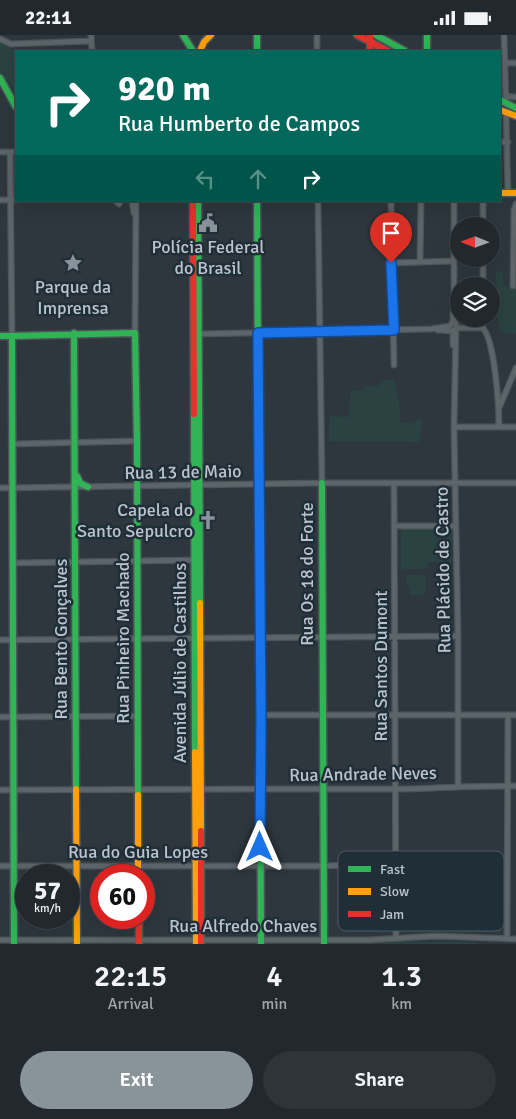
<!DOCTYPE html>
<meta charset="utf-8">
<style>
:root{--surface:#22292e;--page:#2e353a;--text:#f1f3f6;--muted:#a2a6aa;--line:#3f454a;--accent:#88939a}
body{margin:0;font-family:Signika,sans-serif;background:var(--page);color:var(--text);height:100vh;display:flex;flex-direction:column;font-size:19px;white-space:nowrap}
*{box-sizing:border-box;margin:0}
p{font-size:16px;color:var(--muted)}
.icon{flex:none;width:28px;height:28px;fill:none;stroke:currentColor;stroke-width:2;stroke-linecap:round;stroke-linejoin:round}
.map{position:relative;height:909px;overflow:hidden}
.panel{display:flex;flex-direction:column;background:var(--surface);flex:1}
.panel>*{flex:none}
.hud{position:absolute;left:15px;top:15px;width:486px;height:152px;border-radius:0px;box-shadow:0 5px 20px #0002,0 0 0 1px var(--line);background:#00695c;color:#fff;overflow:hidden}
.needle{width:32px;rotate:271deg}
.fabs{position:absolute;left:450px;top:182px;display:grid;gap:10px}
.fabs a{display:grid;place-items:center;width:50px;height:50px;border-radius:50%;background:var(--surface);box-shadow:0 5px 20px #0002,0 0 0 1px var(--line);font-size:25px}
.speed{position:absolute;left:15px;top:829px;display:flex;gap:10px;font-size:25px;font-weight:700;text-align:center}
.speed>*{display:grid;place-content:center;width:65px;height:65px;border-radius:50%;background:var(--surface);box-shadow:0 5px 20px #0002,0 0 0 1px var(--line);line-height:1}
.speed small{font-size:12px;font-weight:400}
.speed .limit{border:8px solid #d22;background:#fff;color:#111}
.pin{position:absolute;display:grid;place-items:center;width:42px;height:42px;color:#fff;margin:-51px -21px;border-radius:50% 50% 50% 0;rotate:-45deg;box-shadow:0 0 5px #0007}
.pin .icon{rotate:45deg}
.me{position:absolute;width:55px;margin:-28px;rotate:0deg;stroke-linejoin:round;filter:drop-shadow(0 0 4px #0008)}
.turn{display:flex;align-items:center;gap:18px;height:105px;padding:0 20px;font-size:22px}
.turn .icon{width:65px;height:65px;stroke-width:2.5}
.turn b{display:block;font-size:35px;line-height:42px}
.lanes{display:flex;align-items:center;height:48px;padding:0 20px;background:#0003;justify-content:center;gap:25px;direction:ltr}
.lanes .off{opacity:.35}
.eta{display:flex;justify-content:space-evenly;align-items:center;height:85px;text-align:center}
.eta b{font-size:30px;font-weight:600;line-height:35px}
.primary-button{display:flex;gap:10px;margin-top:auto;padding:10px 20px}
.primary-button a{flex:1;height:58px;border-radius:30px;background:var(--accent);color:#fff;font-size:20px;font-weight:600;line-height:58px;text-align:center}
.primary-button a+a{background:var(--page);color:var(--text)}
.status{display:flex;justify-content:space-between;align-items:center;height:35px;padding:0 25px;background:var(--surface);direction:ltr}
.status svg{height:14px;fill:currentColor}
.map>svg:first-child{display:block}
.green{fill:#2a4241}
.lines{fill:none;stroke-linecap:round;stroke-linejoin:round}
.street-casing{stroke:#4b5459;stroke-width:7}
.fast-casing{stroke:#4b5459;stroke-width:9}
.slow-casing{stroke:#4b5459;stroke-width:9}
.jam-casing{stroke:#4b5459;stroke-width:9}
.street{stroke:#5e656a;stroke-width:4.5}
.fast{stroke:#30b455;stroke-width:6}
.slow{stroke:#ff9f0a;stroke-width:6}
.jam{stroke:#e5322d;stroke-width:6}
.route-casing{stroke:#114b97;stroke-width:12}
.route{stroke:#1a73e8;stroke-width:9}
.labels{text-anchor:middle;dominant-baseline:central;stroke-width:5;stroke-linejoin:round;paint-order:stroke}
.poi-label{font-size:18px;fill:#b9c4cc;stroke:#202e38}
.street-label{font-size:18px;fill:#b9c4cc;stroke:#202e38}
.key{fill:#202e38;stroke:#4e5b64;stroke-width:1}
.key-label{font-size:14px;fill:#b9c4cc}
</style>
<div class="status"><b>22:11</b><svg viewBox="0 0 49 12"><path d="M0 12V9h3v3zM5 12V6h3v6zM10 12V3h3v9zM15 12V0h3v12zM26 1h20v11H26zM47 4h2v5h-2z"/></svg></div>
<div class="map">
<svg width="516" height="909" viewBox="0 0 516 909">
<rect width="100%" height="100%" fill="#2d373d"/>
<path class="green" d="M 0,5 L 16,18 L 16,59 L 10,49 L 0,39 Z
M 496,237 L 503,237 L 503,251 L 516,252 L 516,298 L 506,298 L 500,295 L 496,275 Z
M 384,345 L 394,345 L 399,366 L 401,388 L 413,388 L 417,384 L 422,384 L 420,407 L 329,406 L 329,381 L 349,382 L 351,356 L 364,356 L 365,351 L 378,351 Z
M 452,493 L 452,527 L 428,527 L 427,534 L 401,535 L 401,494 Z
M 407,540 L 425,540 L 426,550 L 417,551 L 425,551 L 425,560 L 410,560 L 410,551 L 407,551 Z
M 366,907 L 476,907 L 476,909 L 366,909 Z"/>
<g class="lines">
<g class="street-casing">
<path id="street" d="M 91,0 L 92,16
M 504,0 L 506,67
M 0,4 L 11,9 L 91,6
M 317,16 L 317,0
M 505,28 L 516,28
M 506,61 L 516,62
M 506,78 L 508,158
M 500,107 L 508,107
M 0,117 L 16,117
M 10,117 L 12,301
M 0,165 L 16,165
M 116,166 L 119,169
M 132,166 L 134,178
M 318,166 L 322,448
M 391,166 L 394,330
M 454,166 L 454,276 L 456,293 L 454,392 L 458,601 L 458,751
M 483,166 L 483,191
M 483,224 L 483,251
M 420,227 L 421,166
M 391,228 L 453,226
M 513,251 L 514,175 L 516,169
M 483,284 L 483,293
M 483,293 C 495,307 499,372 499,392
M 438,295 L 453,296 L 456,293 L 483,293
M 135,298 L 136,166
M 197,299 L 431,294 L 450,291 L 453,286 L 453,278
M 453,310 L 453,296
M 499,373 L 516,333
M 454,392 L 516,392
M 12,409 L 137,406
M 394,448 L 396,903
M 0,453 L 322,448 L 516,448
M 394,491 L 456,491
M 13,528 L 196,525
M 0,605 L 458,601
M 261,680 L 516,680
M 0,682 L 138,681
M 0,755 C 130,754 261,754 391,754 C 433,754 474,750 516,751
M 0,831 L 324,831 L 396,828
M 507,904 L 508,680
M 0,905 L 369,905 L 436,901 L 516,904"/>
</g>
<g class="fast-casing">
<path id="fast" d="M 183,0 L 193,16
M 257,0 L 257,16
M 376,0 L 405,16
M 427,0 L 427,16
M 0,43 L 16,72
M 500,65 L 516,73
M 198,166 L 200,568
M 257,166 L 259,508
M 74,298 L 76,754
M 0,301 L 12,301 L 14,909
M 12,301 L 135,298 L 137,406 L 138,760
M 194,379 L 195,717
M 77,441 L 80,448 L 88,452
M 322,448 L 324,909
M 260,643 L 261,909"/>
</g>
<g class="slow-casing">
<path id="slow" d="M 200,16 L 204,7 L 211,0
M 500,75 L 516,81
M 500,158 L 516,158
M 200,568 L 201,796
M 195,717 L 196,909
M 76,754 L 77,909
M 138,760 L 138,840"/>
</g>
<g class="jam-casing">
<path id="jam" d="M 357,0 L 388,16
M 370,0 L 370,16
M 193,166 L 194,379
M 259,508 L 260,643
M 201,796 L 201,909
M 139,882 L 139,909"/>
</g>
<use href="#street" class="street"/>
<use href="#fast" class="fast"/>
<use href="#slow" class="slow"/>
<use href="#jam" class="jam"/>
</g>
<g class="lines">
<g class="route-casing">
<path id="route" d="M 260,812 L 261,684 L 258,298 L 394,295 L 391,228"/>
</g>
<use href="#route" class="route"/>
</g>
<defs>
<g id="civic-bare" transform="scale(1.5)"><path d="M-.6-6.5H3V-4.5H.6V-3L4-1V1h2V6H-6V1h2V-1L-.6-3ZM-1.2 2.5V6h2.4V2.5Z" fill="#88939a" stroke="#202e38" stroke-width="2.5" paint-order="stroke"/></g>
<g id="sight-bare" transform="scale(1.5)"><path d="M0-6L1.8-2.2L6-1.7L2.9 1.2L3.7 5.4L0 3.3L-3.7 5.4L-2.9 1.2L-6-1.7L-1.8-2.2Z" fill="#88939a" stroke="#202e38" stroke-width="2.5" paint-order="stroke"/></g>
<g id="church-bare" transform="scale(1.5)"><path d="M-1.2-6h2.4v3.5h3.3v2.4h-3.3V6h-2.4V-.1h-3.3v-2.4h3.3Z" fill="#88939a" stroke="#202e38" stroke-width="2.5" paint-order="stroke"/></g>
</defs>
<g fill-rule="evenodd">
<use href="#civic-bare" x="208" y="188"/>
<use href="#sight-bare" x="73" y="228"/>
<use href="#church-bare" x="208" y="485"/>
</g>
<g class="labels">
<g class="poi-label">
<text x="208" y="212">Polícia Federal<tspan x="208" dy="21">do Brasil</tspan></text>
<text x="73" y="252">Parque da<tspan x="73" dy="21">Imprensa</tspan></text>
<text x="193" y="475" text-anchor="end">Capela do<tspan x="193" dy="21">Santo Sepulcro</tspan></text>
</g>
<g class="street-label">
<text transform="translate(183 437) rotate(-1)">Rua 13 de Maio</text>
<text transform="translate(443 535) rotate(-91)">Rua Plácido de Castro</text>
<text transform="translate(307 539) rotate(-90)">Rua Os 18 do Forte</text>
<text transform="translate(123 603) rotate(-90)">Rua Pinheiro Machado</text>
<text transform="translate(61 604) rotate(-90)">Rua Bento Gonçalves</text>
<text transform="translate(180 628) rotate(-90)">Avenida Júlio de Castilhos</text>
<text transform="translate(381 631) rotate(-90)">Rua Santos Dumont</text>
<text transform="translate(363 739) rotate(-1)">Rua Andrade Neves</text>
<text x="138" y="817">Rua do Guia Lopes</text>
<text x="243" y="891">Rua Alfredo Chaves</text>
</g>
</g>
<rect x="338" y="816" width="166" height="80" rx="8" class="key"/>
<rect x="348" y="831" width="23" height="6" fill="#30b455"/>
<rect x="348" y="853" width="23" height="7" fill="#ff9f0a"/>
<rect x="348" y="876" width="23" height="6" fill="#e5322d"/>
<g class="key-label">
<text x="380" y="839">Fast</text>
<text x="380" y="861">Slow</text>
<text x="380" y="884">Jam</text>
</g>
</svg>
<div class="fabs">
<a><svg class="needle" viewBox="-14 -14 28 28"><path d="M0-13l5 13h-10z" fill="#e53935"/><path d="M0 13l5-13h-10z" fill="#a2a6aa"/></svg></a>
<a><svg class="icon" aria-label="layers" viewBox="0 0 24 24"><path d="M12 4l9 5-9 5-9-5zM3 14l9 5 9-5"/></svg></a>
</div>
<div class="speed"><div>57<small>km/h</small></div><div class="limit">60</div></div>
<div class="pin" style="left:391px;top:228px;background:#d93025"><svg class="icon" aria-label="arrive" viewBox="0 0 24 24"><path d="M6 21V4h12l-3 4 3 4H6"/></svg></div>
<svg class="me" style="left:260px;top:812px" viewBox="-20 -20 40 40"><path d="M0-17L14 15 0 8-14 15z" fill="#1a73e8" stroke="#fff" stroke-width="4"/></svg>
<div class="hud">
<div class="turn"><svg class="icon" aria-label="right" viewBox="0 0 24 24"><path d="M7 20v-9h11M14 6l5 5-5 5"/></svg><div><b>920 m</b>Rua Humberto de Campos</div></div>
<div class="lanes"><svg class="icon off" aria-label="left" viewBox="0 0 24 24"><path d="M17 20v-9H6M10 6l-5 5 5 5"/></svg><svg class="icon off" aria-label="ahead" viewBox="0 0 24 24"><path d="M12 20V5M6 11l6-6 6 6"/></svg><svg class="icon" aria-label="right" viewBox="0 0 24 24"><path d="M7 20v-9h11M14 6l5 5-5 5"/></svg></div>
</div>
</div>
<section class="panel">
<div class="eta">
<div><b>22:15</b><p>Arrival</p></div>
<div><b>4</b><p>min</p></div>
<div><b>1.3</b><p>km</p></div>
</div>
<div class="primary-button"><a>Exit</a><a>Share</a></div>
</section>
